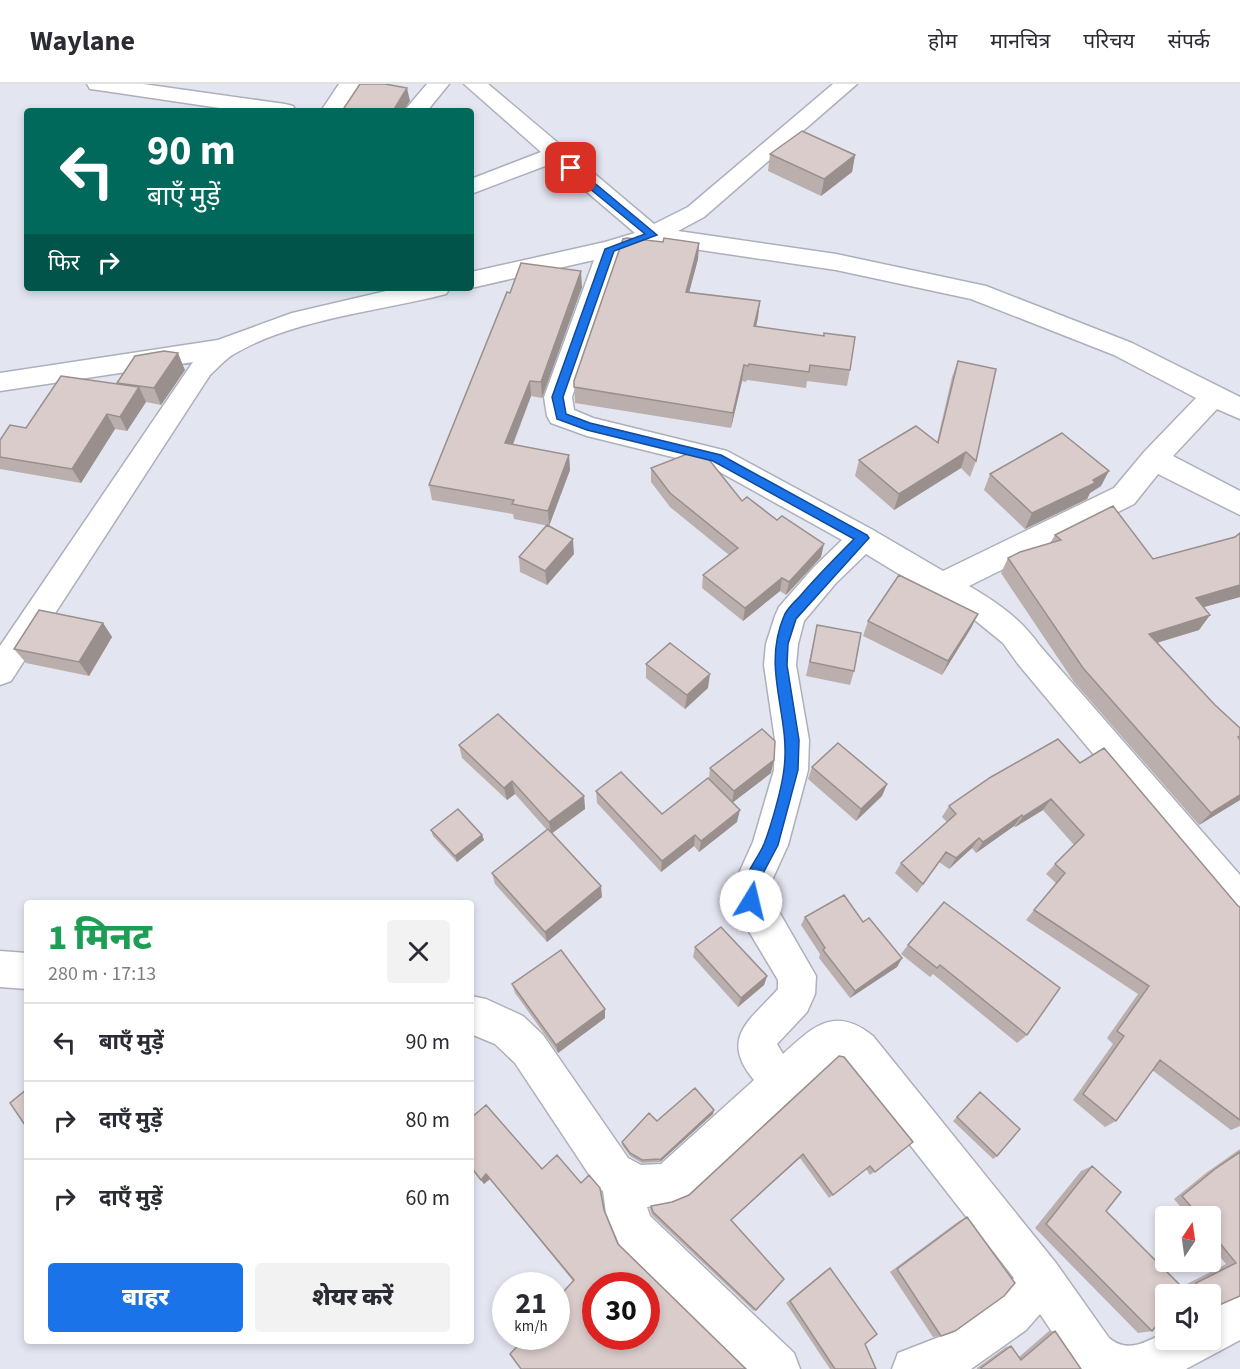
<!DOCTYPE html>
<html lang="hi">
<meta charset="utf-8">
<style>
:root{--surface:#fff;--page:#f2f2f3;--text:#2b2b33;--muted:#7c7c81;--line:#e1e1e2;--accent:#1a73e8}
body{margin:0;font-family:"Source Sans 3","Noto Sans Devanagari",sans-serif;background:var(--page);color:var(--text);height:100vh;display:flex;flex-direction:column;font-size:22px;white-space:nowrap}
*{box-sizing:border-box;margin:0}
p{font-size:20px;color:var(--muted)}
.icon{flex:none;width:33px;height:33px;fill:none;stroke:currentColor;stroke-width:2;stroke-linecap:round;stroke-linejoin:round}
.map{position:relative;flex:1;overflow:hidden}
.drawer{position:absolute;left:24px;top:816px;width:450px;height:444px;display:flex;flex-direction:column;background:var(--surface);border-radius:6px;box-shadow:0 3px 9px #0003}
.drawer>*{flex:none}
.hud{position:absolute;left:24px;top:24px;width:450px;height:183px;border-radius:6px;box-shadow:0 3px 9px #0003;background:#00695c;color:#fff;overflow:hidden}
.needle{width:39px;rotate:13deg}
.controls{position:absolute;left:1155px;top:1122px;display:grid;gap:12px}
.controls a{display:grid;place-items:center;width:66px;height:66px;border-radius:6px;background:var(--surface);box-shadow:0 3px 9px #0003;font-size:30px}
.speed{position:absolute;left:492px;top:1188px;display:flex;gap:12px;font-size:30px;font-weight:700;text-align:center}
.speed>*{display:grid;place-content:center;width:78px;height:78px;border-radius:50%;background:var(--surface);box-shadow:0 3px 9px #0003;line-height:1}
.speed small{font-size:15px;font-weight:400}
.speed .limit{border:9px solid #d22;background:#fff;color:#111}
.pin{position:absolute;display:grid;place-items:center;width:51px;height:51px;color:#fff;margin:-26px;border-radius:12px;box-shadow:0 3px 9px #0006}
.me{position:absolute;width:66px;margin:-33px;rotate:9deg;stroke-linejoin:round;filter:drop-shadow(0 0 4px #0008)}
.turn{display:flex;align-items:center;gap:21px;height:126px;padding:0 24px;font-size:27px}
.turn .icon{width:78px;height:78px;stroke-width:2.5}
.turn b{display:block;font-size:42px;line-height:51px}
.then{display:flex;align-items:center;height:57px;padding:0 24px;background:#0003;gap:12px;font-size:22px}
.round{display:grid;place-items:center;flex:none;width:63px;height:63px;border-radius:6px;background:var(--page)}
.overview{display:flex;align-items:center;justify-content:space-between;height:102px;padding:0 24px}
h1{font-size:36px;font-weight:800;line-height:45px;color:#1e9e55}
.primary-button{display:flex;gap:12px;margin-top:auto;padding:12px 24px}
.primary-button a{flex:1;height:69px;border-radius:6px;background:var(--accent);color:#fff;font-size:24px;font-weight:800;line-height:69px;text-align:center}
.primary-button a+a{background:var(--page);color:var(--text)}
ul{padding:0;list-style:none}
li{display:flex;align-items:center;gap:18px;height:78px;padding:0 24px;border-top:2px solid var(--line)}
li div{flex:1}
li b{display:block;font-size:22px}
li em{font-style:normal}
header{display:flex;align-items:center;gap:36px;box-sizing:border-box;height:84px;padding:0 30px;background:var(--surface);border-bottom:2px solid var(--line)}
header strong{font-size:28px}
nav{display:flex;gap:33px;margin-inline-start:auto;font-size:21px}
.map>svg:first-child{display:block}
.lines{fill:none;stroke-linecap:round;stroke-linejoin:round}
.minor-casing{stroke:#adb0bb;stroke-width:3}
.minor{fill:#fff;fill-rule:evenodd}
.wall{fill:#bbafae}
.shaded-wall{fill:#998f8d}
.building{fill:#daccca;stroke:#998f8d;stroke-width:1.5;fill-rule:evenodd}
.route{fill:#1a73e8;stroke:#114b97;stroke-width:1.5}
</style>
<header>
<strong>Waylane</strong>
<nav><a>होम</a><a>मानचित्र</a><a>परिचय</a><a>संपर्क</a></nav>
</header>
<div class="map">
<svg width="1240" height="1285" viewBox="0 0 1240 1285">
<rect width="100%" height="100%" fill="#e3e5f1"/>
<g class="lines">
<g class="minor-casing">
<path id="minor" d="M 87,0 L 143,0 L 285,20 L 293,22 L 296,27 L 240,27 L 98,6 L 90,5 Z
M 339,0 L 361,0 L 343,27 L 321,27 Z
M 427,0 L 449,0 L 427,27 L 404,27 Z
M 464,0 L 488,0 L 654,140 L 688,123 L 833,0 L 857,0 L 704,133 L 678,147 L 836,170 L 986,202 L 1132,259 L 1240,313 L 1240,335 L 1217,325 L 1173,372 L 1240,407 L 1240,431 L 1158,390 L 1134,420 L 969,502 C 998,519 1020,534 1040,562 L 1240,791 L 1240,835 L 1227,830 L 1018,580 L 1003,559 L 976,537 L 866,470 L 836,499 L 804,537 L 798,560 L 796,581 L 809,656 L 808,686 L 788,761 L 767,807 L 816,892 L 815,910 L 807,928 L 777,960 L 783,970 C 813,943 834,921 873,952 L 1056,1179 L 1109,1254 C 1128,1270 1146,1258 1166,1248 L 1166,1256 L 1210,1256 L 1210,1224 L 1240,1211 L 1240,1256 L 1186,1285 L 1077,1285 L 1040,1230 L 1026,1246 L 971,1285 L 892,1285 L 898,1269 L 947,1250 L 996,1216 L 1014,1194 L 854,989 L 841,976 L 835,975 L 686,1113 L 671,1119 L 647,1123 L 650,1132 L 794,1269 L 800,1285 L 746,1285 L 620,1162 L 606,1129 L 603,1107 L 598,1104 L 515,979 L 495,960 L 471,950 L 471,912 L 486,915 L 523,932 L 543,951 L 628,1074 L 641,1081 L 661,1080 L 754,996 C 718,953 752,935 778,905 L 778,896 L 738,829 L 731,807 L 753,758 L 774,686 L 775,656 L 764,581 L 766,560 L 775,532 L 779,523 L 814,483 L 842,456 L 709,382 L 587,352 L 551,339 L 547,332 L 544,313 L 594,176 L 471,204 L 471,188 L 605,158 L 635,149 L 553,79 L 471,110 L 471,95 L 541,68 ZM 653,159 L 836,186 L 971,215 L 1114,271 L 1196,314 L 1144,368 L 1114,404 L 943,487 L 873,446 L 727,367 L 593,334 L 574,326 L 572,313 L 621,170 Z
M 399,204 L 450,204 L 446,210 C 380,227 293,235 234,270 C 225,275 218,284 210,291 L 11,597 L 0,601 L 0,562 L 193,278 L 0,307 L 0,289 L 218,256 L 292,229 Z
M 0,867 L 27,869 L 27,905 L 0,903 Z"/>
</g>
<use href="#minor" class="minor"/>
</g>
<path class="wall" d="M 770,70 L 855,71 L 852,88 L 821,112 L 768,87 Z
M 663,158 L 699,159 L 698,175 L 689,208 L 760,217 L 756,243 L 850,286 L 847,302 L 807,297 L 806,304 L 747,296 L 746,298 L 742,297 L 731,344 L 575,319 L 574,297 Z
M 582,203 L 542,314 L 531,312 L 513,361 L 569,371 L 570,386 L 549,442 L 514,435 L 513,430 L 432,416 L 429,401 L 510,209 Z
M 958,277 L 976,377 L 970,393 L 961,384 L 894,426 L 855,392 L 859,376 L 937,358 L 952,293 Z
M 185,286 L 161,321 L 146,318 L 127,347 L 115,345 L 81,399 L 0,385 L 0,356 L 118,300 L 117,299 Z
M 651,384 L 742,417 L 821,473 L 786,511 L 780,507 L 743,537 L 702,504 L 703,491 L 729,471 L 670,423 L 651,398 Z
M 990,390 L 1101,402 L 1090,409 L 1087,415 L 1025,445 L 984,406 Z
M 1240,449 L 1240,513 L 1204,523 L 1210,531 L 1199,546 L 1157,559 L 1215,621 L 1240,644 L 1240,716 L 1199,741 L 1074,598 L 1001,489 L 1008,474 L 1050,459 L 1055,451 L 1153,475 L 1235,453 Z
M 574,470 L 547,501 L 520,488 L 519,473 Z
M 978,530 L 971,544 L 942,591 L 863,552 L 868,537 Z
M 103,539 L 112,553 L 89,592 L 26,579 L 14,565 Z
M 817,541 L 854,587 L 850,601 L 806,592 Z
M 646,580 L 708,604 L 685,625 L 646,594 Z
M 459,661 L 584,712 L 585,725 L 552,749 L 602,813 L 547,858 L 495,800 L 492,789 L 547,746 L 515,710 L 507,716 L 462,674 Z
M 1080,679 L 1238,822 L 1240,823 L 1240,1042 L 1231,1046 L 1152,986 L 1116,1037 L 1105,1043 L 1073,1016 L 1113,960 L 1107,954 L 1138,910 L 1026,836 L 1056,799 L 1046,790 L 1055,780 L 1074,761 L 1043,726 L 1015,743 L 1014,742 L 976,769 L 972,764 L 949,785 L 939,778 L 917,809 L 895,789 L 901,779 L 947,738 L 942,733 L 949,722 Z
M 812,683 L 887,700 L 882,712 L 856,737 L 808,695 Z
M 710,684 L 771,689 L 732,719 L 737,738 L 699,768 L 694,762 L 661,788 L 597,719 L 596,707 L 662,730 L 709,695 Z
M 431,746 L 482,751 L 484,756 L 457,778 L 433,752 Z
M 944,818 L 1027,951 L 1017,959 L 933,890 L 930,893 L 901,870 L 908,861 Z
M 805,833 L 863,838 L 902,874 L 897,883 L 850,914 L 819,874 L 820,870 L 801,841 Z
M 695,863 L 767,892 L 764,901 L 738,923 L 693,873 Z
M 512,900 L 605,934 L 558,969 L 515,909 Z
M 839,972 L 913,1058 L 870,1091 L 866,1085 L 829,1114 L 800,1074 L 731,1136 L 756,1226 L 754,1227 L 652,1131 L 650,1125 L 651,1122 L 672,1118 L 689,1111 Z
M 980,1008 L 997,1072 L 993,1075 L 953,1037 Z
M 713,1030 L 660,1078 L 642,1079 L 630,1072 L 622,1061 L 622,1058 L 657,1037 Z
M 471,1034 L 542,1085 L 604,1126 L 556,1252 L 573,1197 L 490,1095 L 484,1100 L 471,1084 Z
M 1240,1065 L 1240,1212 L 1219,1221 L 1217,1234 L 1210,1235 L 1210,1210 L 1193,1210 L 1187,1200 L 1226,1180 L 1210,1161 L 1210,1132 L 1188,1132 L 1174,1115 L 1206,1089 Z
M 1092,1082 L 1106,1127 L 1152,1247 L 1138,1249 L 1035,1144 L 1081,1087 Z
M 967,1133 L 941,1252 L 933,1253 L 890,1188 L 959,1137 Z
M 830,1184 L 865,1260 L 876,1285 L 830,1285 L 786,1219 L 825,1187 Z
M 1049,1247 L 1055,1247 L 1081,1285 L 977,1285 L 977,1284 L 1006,1263 L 1011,1262 L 1019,1273 Z"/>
<path class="shaded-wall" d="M 407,4 L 410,17 L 403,27 L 393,27 Z
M 855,71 L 852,88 L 821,112 L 824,95 Z
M 699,159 L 698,175 L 685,224 L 686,208 Z
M 581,187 L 582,203 L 542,314 L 541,298 Z
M 760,217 L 758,234 L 752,259 L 754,242 Z
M 178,269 L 185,286 L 161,321 L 154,304 Z
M 744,281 L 742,297 L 731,344 L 733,329 Z
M 530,297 L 531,312 L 507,375 L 505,359 Z
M 139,303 L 146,318 L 127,347 L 120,333 Z
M 107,330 L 115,345 L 81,399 L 72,385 Z
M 966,368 L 961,384 L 894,426 L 899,410 Z
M 569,371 L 570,386 L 549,442 L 548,427 Z
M 1109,387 L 1101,402 L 1090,409 L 1087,415 L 1025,445 L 1032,429 Z
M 573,455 L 574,470 L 547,501 L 545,487 Z
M 824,460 L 821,473 L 786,511 L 789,498 Z
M 782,494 L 780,507 L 743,537 L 745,524 Z
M 1240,501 L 1240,513 L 1186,528 L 1196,514 Z
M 978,530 L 971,544 L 942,591 L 948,577 Z
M 1210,531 L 1199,546 L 1139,564 L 1149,550 Z
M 103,539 L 112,553 L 89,592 L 79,578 Z
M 710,590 L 708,604 L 685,625 L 687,611 Z
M 774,676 L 771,689 L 732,719 L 734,707 Z
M 512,697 L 515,710 L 507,716 L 504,704 Z
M 887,700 L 882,712 L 856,737 L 861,725 Z
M 1240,711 L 1240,716 L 1199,741 L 1211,729 Z
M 584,712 L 585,725 L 551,750 L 549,738 Z
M 1051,715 L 1043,726 L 1015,743 L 1023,733 Z
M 740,726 L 737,738 L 699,768 L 701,757 Z
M 1022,731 L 1014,742 L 976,769 L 983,758 Z
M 482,751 L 484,756 L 457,778 L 455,772 Z
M 695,751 L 694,762 L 661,788 L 662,777 Z
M 979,754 L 972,764 L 949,785 L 956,774 Z
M 601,802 L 602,813 L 547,858 L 545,848 Z
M 902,874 L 897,883 L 850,914 L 855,907 Z
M 767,892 L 764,901 L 738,923 L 741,914 Z
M 605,925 L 605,934 L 558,969 L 556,961 Z
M 714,1026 L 713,1030 L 660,1078 L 661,1075 Z
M 803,1070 L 800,1074 L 729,1138 L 731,1136 Z
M 486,1090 L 490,1095 L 484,1100 L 481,1096 Z"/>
<path class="building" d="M 360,0 L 385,0 L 407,4 L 393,27 L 342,27 Z
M 802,47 L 855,71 L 824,95 L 770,70 Z
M 627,154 L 663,158 L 664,154 L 699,159 L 686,208 L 760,217 L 754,242 L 824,252 L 824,249 L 855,253 L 850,286 L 810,281 L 809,288 L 749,280 L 748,282 L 744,281 L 733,329 L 574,303 L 574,297 L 623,155 Z
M 521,179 L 581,187 L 541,298 L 530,297 L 505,359 L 569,371 L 548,427 L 512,420 L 514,416 L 429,401 L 507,208 L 510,209 Z
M 164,267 L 178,269 L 154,304 L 117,299 L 135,272 Z
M 958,277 L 996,285 L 976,377 L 966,368 L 899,410 L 859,376 L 916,342 L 938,359 Z
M 61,292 L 139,303 L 120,333 L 107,330 L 72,385 L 0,373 L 0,356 L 10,341 L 26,344 Z
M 1062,349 L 1109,387 L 1093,396 L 1095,399 L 1032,429 L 990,390 Z
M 695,367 L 703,368 L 742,417 L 747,413 L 777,436 L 782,432 L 824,460 L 789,498 L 782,494 L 745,524 L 703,491 L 738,464 L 670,409 L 651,384 Z
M 1113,422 L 1153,475 L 1235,453 L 1240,449 L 1240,501 L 1196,514 L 1210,531 L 1149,550 L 1215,621 L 1240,644 L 1240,652 L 1238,653 L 1240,656 L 1240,711 L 1211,729 L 1083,584 L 1008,474 L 1020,468 L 1061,456 L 1055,451 Z
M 547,441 L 573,455 L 545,487 L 519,473 Z
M 899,491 L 978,530 L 948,577 L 868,537 Z
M 39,526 L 103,539 L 79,578 L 14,565 Z
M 817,541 L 861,549 L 854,587 L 810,578 Z
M 670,559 L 710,590 L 687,611 L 646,580 Z
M 498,630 L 584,712 L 549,738 L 512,697 L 504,704 L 459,661 Z
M 762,645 L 775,657 L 774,676 L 734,707 L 710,684 Z
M 1058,655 L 1080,679 L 1104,664 L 1238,822 L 1240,823 L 1240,1036 L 1160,976 L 1116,1037 L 1083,1010 L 1124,952 L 1117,947 L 1149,902 L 1034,826 L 1065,789 L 1055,780 L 1084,751 L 1051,715 L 1023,733 L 1022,731 L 983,758 L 979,754 L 956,774 L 946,768 L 923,800 L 901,779 L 956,730 L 949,722 L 991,693 Z
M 838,659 L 887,700 L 861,725 L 812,683 Z
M 621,688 L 662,730 L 708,694 L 740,726 L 701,757 L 695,751 L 662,777 L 596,707 Z
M 458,725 L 482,751 L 455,772 L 431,746 Z
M 548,745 L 601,802 L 545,848 L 492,789 Z
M 844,811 L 863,838 L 869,834 L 902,874 L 855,907 L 823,866 L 825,864 L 805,833 Z
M 944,818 L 1060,904 L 1027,951 L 940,881 L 937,884 L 908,861 Z
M 721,843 L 767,892 L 741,914 L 695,863 Z
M 561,866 L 605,925 L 556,961 L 512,900 Z
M 839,972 L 844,973 L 913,1058 L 875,1088 L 870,1082 L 833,1111 L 803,1070 L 731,1136 L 784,1195 L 756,1226 L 653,1128 L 651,1122 L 672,1118 L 689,1111 Z
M 695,1004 L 714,1026 L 661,1075 L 642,1076 L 630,1069 L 622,1058 L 649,1029 L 657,1037 Z
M 27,1005 L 27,1044 L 10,1019 Z
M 980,1008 L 1020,1045 L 997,1072 L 957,1033 Z
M 486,1021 L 542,1085 L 557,1071 L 581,1099 L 589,1091 L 600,1104 L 604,1126 L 618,1160 L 746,1285 L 521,1285 L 510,1270 L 527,1252 L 556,1252 L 556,1216 L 574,1196 L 486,1090 L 481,1096 L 471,1083 L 471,1034 ZM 596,1202 L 646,1202 L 646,1252 L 596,1252 Z
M 1240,1068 L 1240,1212 L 1219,1221 L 1217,1234 L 1210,1223 L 1210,1210 L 1203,1210 L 1196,1199 L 1236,1179 L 1210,1147 L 1210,1132 L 1199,1132 L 1182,1112 L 1215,1085 Z
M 1092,1082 L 1121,1108 L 1106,1127 L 1186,1207 L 1182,1210 L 1166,1210 L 1166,1231 L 1152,1247 L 1046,1140 Z
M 967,1133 L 1015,1199 L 1004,1212 L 955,1247 L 941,1252 L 897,1185 Z
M 830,1184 L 877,1250 L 865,1260 L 876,1285 L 835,1285 L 790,1217 Z
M 1055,1247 L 1081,1285 L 982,1285 L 981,1284 L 1011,1262 L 1021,1276 Z"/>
<path class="route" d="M 567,82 L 574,82 L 657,151 L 614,167 L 563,313 L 566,330 L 590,339 L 721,371 L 867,451 L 869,454 L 796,535 L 788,560 L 787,581 L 799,656 L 798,686 L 778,761 L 759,797 L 756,822 L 751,824 L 746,822 C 735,798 755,781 764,760 C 771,742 782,704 784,685 C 791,631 761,586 784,532 C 787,524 795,518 801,511 C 818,491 836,473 854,455 L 713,377 L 587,346 L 557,335 L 552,313 L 605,165 L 645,150 L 567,86 Z"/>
</svg>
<div class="controls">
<a><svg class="needle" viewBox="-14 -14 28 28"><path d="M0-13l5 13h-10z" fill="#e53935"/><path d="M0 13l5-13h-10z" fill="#7c7c81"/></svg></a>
<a><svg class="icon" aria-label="sound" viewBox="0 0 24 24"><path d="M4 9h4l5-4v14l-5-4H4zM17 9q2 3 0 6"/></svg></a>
</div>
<div class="speed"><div>21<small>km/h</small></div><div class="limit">30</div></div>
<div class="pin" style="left:571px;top:84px;background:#d93025"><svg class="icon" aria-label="arrive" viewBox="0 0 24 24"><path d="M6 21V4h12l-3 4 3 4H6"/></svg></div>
<svg class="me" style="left:751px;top:817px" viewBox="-20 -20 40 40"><circle r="19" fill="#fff"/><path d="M0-13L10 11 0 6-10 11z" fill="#1a73e8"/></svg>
<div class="hud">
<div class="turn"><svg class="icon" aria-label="left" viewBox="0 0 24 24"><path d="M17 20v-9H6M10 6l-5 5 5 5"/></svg><div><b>90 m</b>बाएँ मुड़ें</div></div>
<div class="then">फिर<svg class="icon" aria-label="right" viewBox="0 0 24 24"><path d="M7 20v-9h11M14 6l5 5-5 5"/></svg></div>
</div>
<section class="drawer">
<div class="overview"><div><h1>1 मिनट</h1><p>280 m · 17:13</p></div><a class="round"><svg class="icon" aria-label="close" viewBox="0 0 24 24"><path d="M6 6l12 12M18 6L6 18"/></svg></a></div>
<ul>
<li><svg class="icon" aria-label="left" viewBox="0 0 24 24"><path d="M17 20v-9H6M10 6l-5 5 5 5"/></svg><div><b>बाएँ मुड़ें</b></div><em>90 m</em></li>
<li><svg class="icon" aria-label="right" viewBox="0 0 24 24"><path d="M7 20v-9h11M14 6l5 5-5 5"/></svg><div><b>दाएँ मुड़ें</b></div><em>80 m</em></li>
<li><svg class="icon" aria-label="right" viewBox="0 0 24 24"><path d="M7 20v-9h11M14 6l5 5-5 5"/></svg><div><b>दाएँ मुड़ें</b></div><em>60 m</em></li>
</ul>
<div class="primary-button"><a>बाहर</a><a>शेयर करें</a></div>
</section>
</div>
